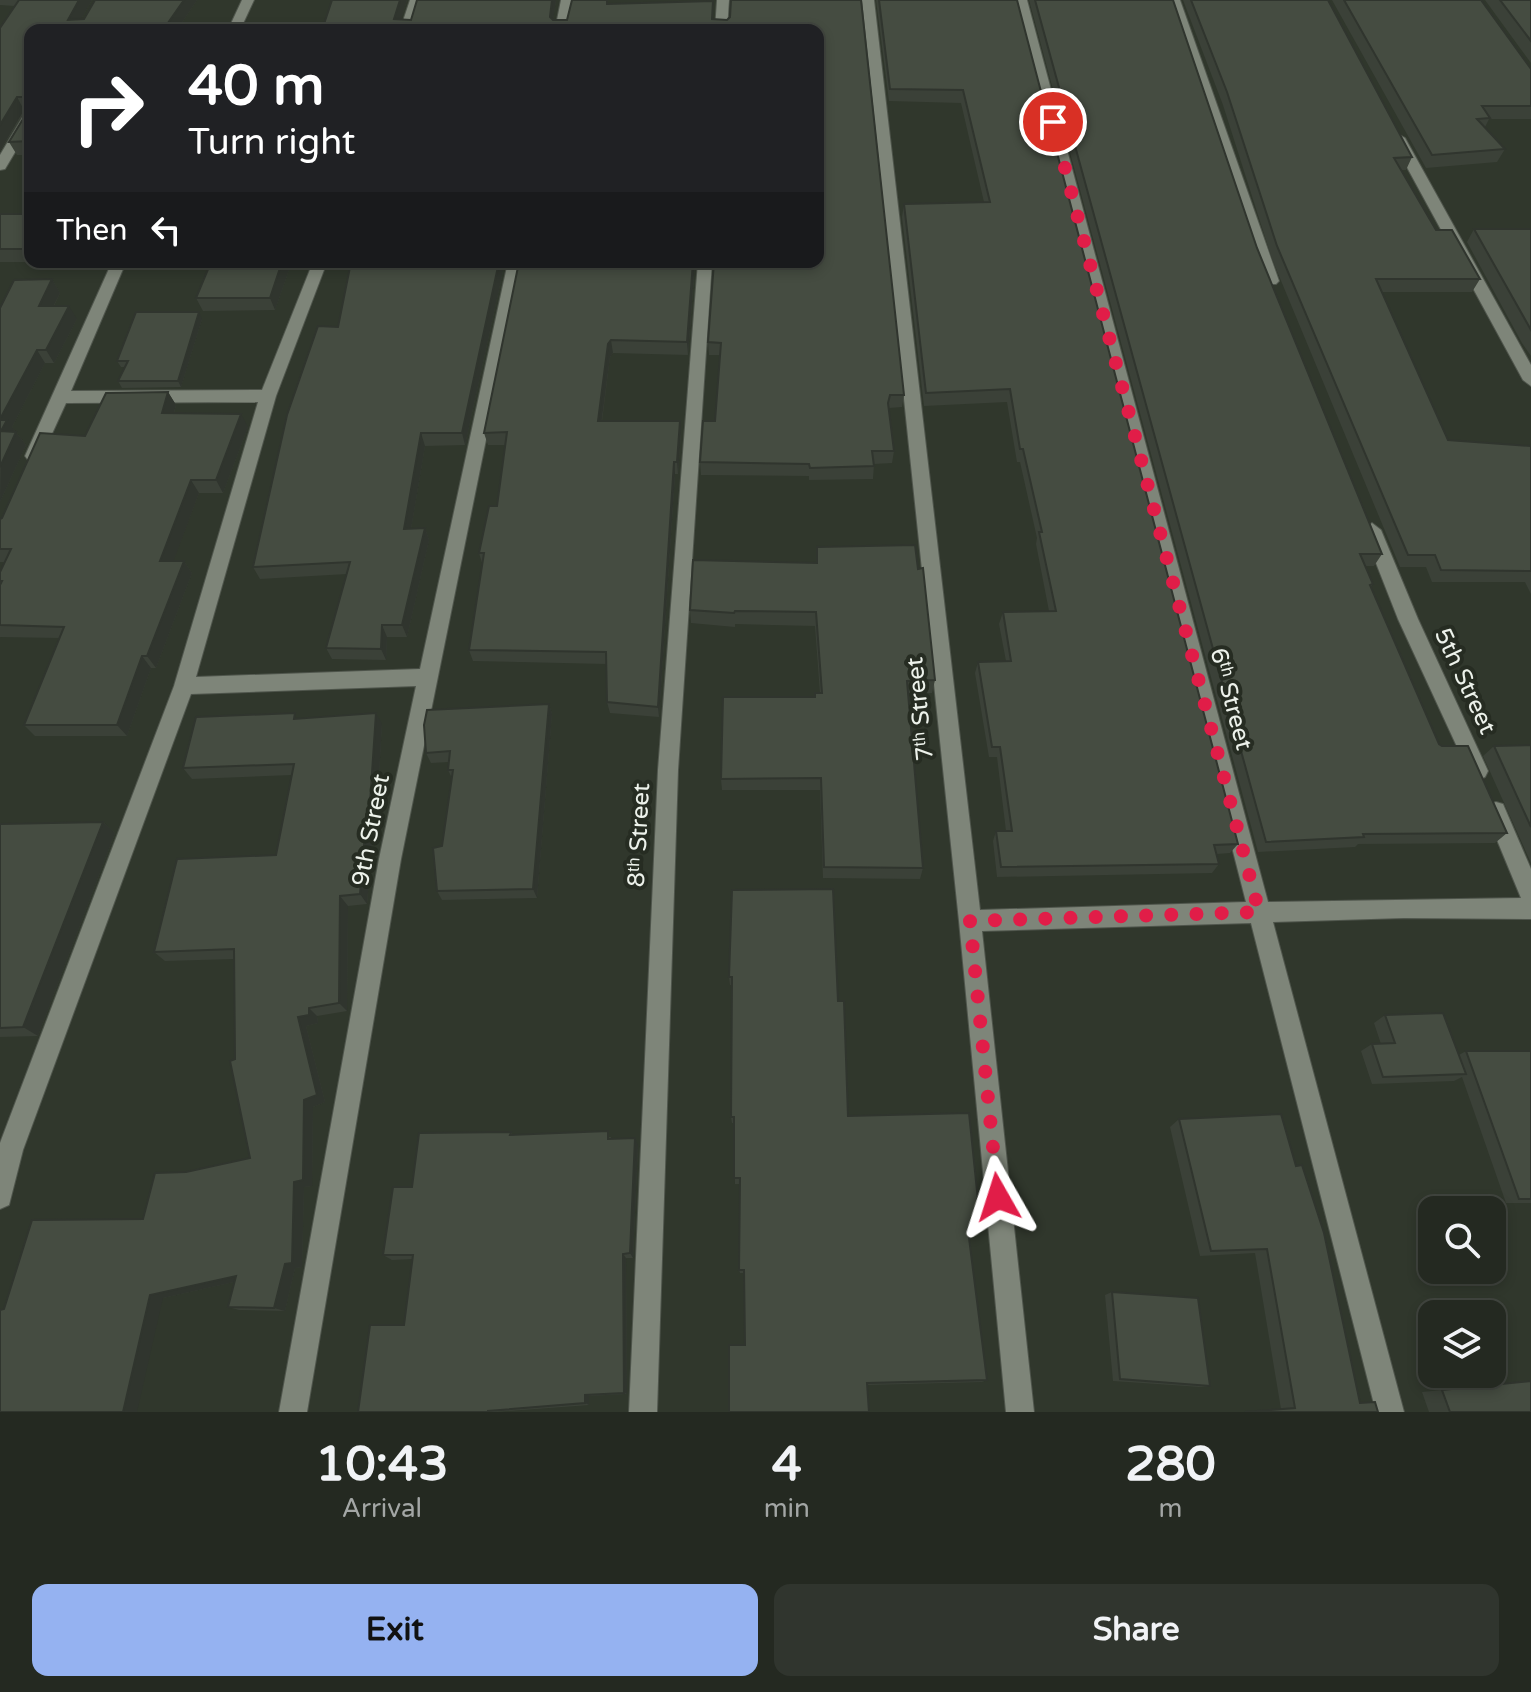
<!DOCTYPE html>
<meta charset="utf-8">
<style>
:root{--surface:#242921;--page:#30352e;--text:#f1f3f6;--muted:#a3a6a5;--line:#41453f;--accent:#95b2f1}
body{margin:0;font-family:"Varela Round",sans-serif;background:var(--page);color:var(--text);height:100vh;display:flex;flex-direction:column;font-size:30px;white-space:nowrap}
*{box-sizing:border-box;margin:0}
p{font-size:26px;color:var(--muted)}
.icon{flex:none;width:44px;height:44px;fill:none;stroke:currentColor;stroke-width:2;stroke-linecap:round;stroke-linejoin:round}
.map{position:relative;height:1412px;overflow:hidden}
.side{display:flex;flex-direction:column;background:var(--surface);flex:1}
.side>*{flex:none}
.top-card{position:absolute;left:24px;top:24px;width:800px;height:244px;border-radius:16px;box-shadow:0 4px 12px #0003,0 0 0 2px var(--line);background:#202124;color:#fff;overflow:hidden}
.buttons{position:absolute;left:1418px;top:1196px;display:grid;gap:16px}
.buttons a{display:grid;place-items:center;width:88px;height:88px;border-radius:16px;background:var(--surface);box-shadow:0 4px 12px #0003,0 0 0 2px var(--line);font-size:40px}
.pin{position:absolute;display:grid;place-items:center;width:68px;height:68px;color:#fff;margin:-34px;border:4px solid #fff;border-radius:50%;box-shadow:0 2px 8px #0007}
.me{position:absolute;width:88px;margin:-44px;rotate:354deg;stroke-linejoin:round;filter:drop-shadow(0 0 6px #0008)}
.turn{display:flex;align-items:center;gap:28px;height:168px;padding:0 32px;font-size:36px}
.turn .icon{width:104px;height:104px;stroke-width:2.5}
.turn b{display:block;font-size:56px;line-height:68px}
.then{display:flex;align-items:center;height:76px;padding:0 32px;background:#0003;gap:16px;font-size:30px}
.eta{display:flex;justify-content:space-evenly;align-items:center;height:136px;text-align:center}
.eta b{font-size:48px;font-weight:700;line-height:56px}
.primary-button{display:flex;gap:16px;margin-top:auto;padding:16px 32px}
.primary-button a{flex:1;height:92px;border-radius:16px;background:var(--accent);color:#111;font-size:32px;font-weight:700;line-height:92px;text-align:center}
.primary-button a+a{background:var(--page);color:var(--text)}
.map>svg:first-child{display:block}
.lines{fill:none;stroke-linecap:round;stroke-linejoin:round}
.street-casing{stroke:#4f554c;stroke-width:2}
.street{fill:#7e8579;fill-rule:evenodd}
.wall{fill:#3b4138}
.shaded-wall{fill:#30352e}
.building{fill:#454c41;stroke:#30352e;stroke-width:2}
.route{stroke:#e11d48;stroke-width:14;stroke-dasharray:0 25.2}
.labels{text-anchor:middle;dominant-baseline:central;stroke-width:8;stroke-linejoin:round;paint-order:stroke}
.street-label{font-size:24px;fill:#edf2eb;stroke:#262c22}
</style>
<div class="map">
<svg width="1531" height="1412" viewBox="0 0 1531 1412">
<rect width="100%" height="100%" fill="#30372c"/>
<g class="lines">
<g class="street-casing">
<path id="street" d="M 242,0 L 254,0 L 240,30 L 228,30 Z
M 410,0 L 422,0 L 412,30 L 400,30 Z
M 561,0 L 573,0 L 567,30 L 555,30 Z
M 717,0 L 729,0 L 727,30 L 715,30 Z
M 862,0 L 874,0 L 980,910 L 1246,902 L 1015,0 L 1027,0 L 1268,902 L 1521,898 L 1485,811 L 1489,804 L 1496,802 L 1503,804 L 1531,869 L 1531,919 L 1404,918 L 1273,922 L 1404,1412 L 1376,1412 L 1251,923 L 982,931 L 1034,1412 L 1006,1412 L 959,921 Z
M 1168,0 L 1180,0 L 1279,281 L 1276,284 L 1266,284 L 1263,281 Z
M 30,112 L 30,127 L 5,169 L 0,170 L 0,155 L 25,113 Z
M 1398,134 L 1405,138 L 1531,365 L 1531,386 L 1523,380 L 1391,138 Z
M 112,262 L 126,262 L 71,391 L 262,390 L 313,262 L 327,262 L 276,396 L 196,677 L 420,669 L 508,262 L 522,262 L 401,859 L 307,1412 L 279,1412 L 379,859 L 416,686 L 191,694 L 23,1150 L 9,1205 L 0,1209 L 0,1143 L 174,686 L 258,402 L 66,403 L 40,460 L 28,460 L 25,456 Z
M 698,262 L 712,262 L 678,770 L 657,1412 L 629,1412 L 658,770 Z
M 1372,523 L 1381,530 L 1418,619 L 1488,771 L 1485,777 L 1478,780 L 1471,777 L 1398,619 L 1363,530 Z"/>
</g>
<use href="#street" class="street"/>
</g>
<path class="wall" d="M 0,0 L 92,0 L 81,19 L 197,0 L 177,30 L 30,30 L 30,155 L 17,155 L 9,142 L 26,114 L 26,110 L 0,151 L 0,28 L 15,6 L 0,5 Z
M 332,0 L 407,0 L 401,19 L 411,20 L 417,0 L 556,0 L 553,20 L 567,20 L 572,0 L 608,0 L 608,4 L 713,1 L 713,19 L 727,20 L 730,17 L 731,0 L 861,0 L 904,395 L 902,407 L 889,408 L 894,451 L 892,463 L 874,464 L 873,479 L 809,480 L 809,476 L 701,475 L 700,462 L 703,421 L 715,421 L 720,355 L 709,355 L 708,342 L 714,262 L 818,262 L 818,30 L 322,30 Z
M 876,0 L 1017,0 L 1238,844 L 1230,853 L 1217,854 L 1219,864 L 1212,873 L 997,877 L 993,841 L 996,831 L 1006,831 L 997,757 L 989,757 L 975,673 L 978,662 L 1006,661 L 999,624 L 1003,612 L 1049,611 L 1036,544 L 1037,538 L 1020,462 L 1017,462 L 1007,402 L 924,406 L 902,217 L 904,204 L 984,202 L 961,103 L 889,101 Z
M 1029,0 L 1173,0 L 1257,248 L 1382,554 L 1374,566 L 1365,566 L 1373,584 L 1371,587 L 1439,744 L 1507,833 L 1495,843 L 1358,844 L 1355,847 L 1258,852 Z
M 1183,0 L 1328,0 L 1412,157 L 1406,170 L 1401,170 L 1436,230 L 1480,279 L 1472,292 L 1382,292 L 1448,440 L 1531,446 L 1531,594 L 1525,582 L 1432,582 L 1426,567 L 1400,567 L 1272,259 L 1223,105 Z
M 1332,0 L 1481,0 L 1531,69 L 1531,119 L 1489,119 L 1485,127 L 1505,149 L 1497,162 L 1426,168 Z
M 1485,0 L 1531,0 L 1531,63 Z
M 0,214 L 30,214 L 30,262 L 0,262 Z
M 1474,229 L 1531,229 L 1531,356 L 1522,343 L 1467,242 Z
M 211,262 L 311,262 L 307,270 L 289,270 L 275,310 L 203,311 L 196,298 Z
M 324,262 L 505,262 L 465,445 L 425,446 L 411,529 L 425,528 L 429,540 L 407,637 L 387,637 L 386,660 L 332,659 L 326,648 L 347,574 L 260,579 L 253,567 L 338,327 L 350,270 L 327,270 Z
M 695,262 L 688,355 L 613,353 L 610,357 L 602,421 L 681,434 L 678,474 L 675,474 L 659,717 L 610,713 L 607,702 L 606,664 L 473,661 L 469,650 L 482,563 L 479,553 L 497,506 L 505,445 L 488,445 L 484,433 Z
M 52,279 L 60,293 L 54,306 L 77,319 L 54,363 L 45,363 L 12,427 L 26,445 L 0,502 L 0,308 Z
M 202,319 L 181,387 L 122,388 L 118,381 L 125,367 L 121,367 L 117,361 Z
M 168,392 L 176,405 L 174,413 L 248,427 L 223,493 L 199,493 L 173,561 L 184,561 L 192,573 L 156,668 L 151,668 L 127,736 L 35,736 L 24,725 L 59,638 L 0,637 L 0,572 L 5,562 L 0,562 L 0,519 L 85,436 Z
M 817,547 L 935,680 L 932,693 L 908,693 L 923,868 L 920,879 L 823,878 L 820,790 L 722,790 L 721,779 L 820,693 L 815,626 L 735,624 L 735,627 L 691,623 L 690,610 L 816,563 Z
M 549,704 L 552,714 L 537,898 L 442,900 L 437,891 L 452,778 L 448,770 L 449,762 L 431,763 L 426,753 Z
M 299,719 L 382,724 L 375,843 L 372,844 L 367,904 L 348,906 L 347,1011 L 317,1016 L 318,1023 L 306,1026 L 325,1102 L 313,1107 L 312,1186 L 304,1187 L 302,1267 L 295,1268 L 285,1311 L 239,1310 L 228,1307 L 234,1282 L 163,1298 L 4,1309 L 143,1219 L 186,1172 L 250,1158 L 235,1059 L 234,959 L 165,961 L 154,952 L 276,855 L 292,775 L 192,779 L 183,768 Z
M 1531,745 L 1531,863 L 1483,756 L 1494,746 Z
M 103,822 L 115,833 L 38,1036 L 0,1037 L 0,824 Z
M 729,977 L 838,1001 L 848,1116 L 981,1230 L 977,1234 L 968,1234 L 987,1380 L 982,1382 L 867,1385 L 745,1345 L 744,1273 L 740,1273 L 739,1270 L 740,1184 L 735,1184 L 734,1123 L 732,1123 L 731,1117 L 732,985 L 730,985 Z
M 1385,1015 L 1459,1055 L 1466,1051 L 1531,1051 L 1531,1203 L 1506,1203 L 1462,1077 L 1454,1081 L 1372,1084 L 1361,1051 L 1372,1044 L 1381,1044 L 1374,1023 Z
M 1281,1114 L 1360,1403 L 1378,1412 L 1244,1412 L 1281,1409 L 1255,1253 L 1200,1256 L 1170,1127 L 1179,1119 Z
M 511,1132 L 513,1135 L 611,1137 L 611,1139 L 638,1145 L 633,1258 L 626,1258 L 627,1394 L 589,1396 L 589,1405 L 494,1412 L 358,1412 L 404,1325 L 413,1259 L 392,1260 L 383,1255 L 412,1187 Z
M 1112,1292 L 1210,1386 L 1201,1387 L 1113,1381 L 1105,1295 Z
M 1531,1381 L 1531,1412 L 1429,1412 L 1422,1392 Z"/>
<path class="shaded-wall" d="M 79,0 L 92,0 L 75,30 L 68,20 Z
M 184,0 L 197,0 L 177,30 L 163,30 Z
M 400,0 L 407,0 L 398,30 L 394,19 Z
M 552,0 L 556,0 L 552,29 L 550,17 Z
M 17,97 L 24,110 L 0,151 L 0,125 Z
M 30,242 L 30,256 L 26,249 Z
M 282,262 L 286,262 L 289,270 L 275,310 L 270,298 Z
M 304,262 L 311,262 L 307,270 Z
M 499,262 L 505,262 L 465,445 L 462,433 Z
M 693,262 L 695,262 L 688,355 L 687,342 Z
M 52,279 L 60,293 L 47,319 L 39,306 Z
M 69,306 L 77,319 L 54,363 L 46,350 Z
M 199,312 L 202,319 L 181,387 L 178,381 Z
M 611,340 L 613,353 L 610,357 L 600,433 L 598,421 L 608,344 Z
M 37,350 L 45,363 L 12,427 L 26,445 L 0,502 L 1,431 L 0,419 Z
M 168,392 L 176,405 L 170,426 L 162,413 Z
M 241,414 L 248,427 L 223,493 L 216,480 Z
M 680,421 L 681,434 L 678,474 L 677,462 Z
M 421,433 L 425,446 L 409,541 L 404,529 Z
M 674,462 L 675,474 L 659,717 L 658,707 Z
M 191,480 L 199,493 L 169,573 L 160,561 Z
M 425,528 L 429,540 L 407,637 L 402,625 Z
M 184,561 L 192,573 L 156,668 L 147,656 Z
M 382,625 L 387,637 L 386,660 L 381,649 Z
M 142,656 L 151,668 L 127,736 L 117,725 Z
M 549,704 L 552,714 L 537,898 L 533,889 Z
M 376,713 L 382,724 L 375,843 L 368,833 Z
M 103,822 L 115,833 L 38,1036 L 23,1027 Z
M 365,833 L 372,844 L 367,904 L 360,894 Z
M 340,896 L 348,906 L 347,1011 L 339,1003 Z
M 309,1008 L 317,1016 L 318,1023 L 306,1026 L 325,1102 L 313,1107 L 312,1186 L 304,1187 L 302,1267 L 295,1268 L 285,1311 L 274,1308 L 298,1017 Z
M 635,1138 L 638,1145 L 633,1258 L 630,1253 Z
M 623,1254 L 626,1258 L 627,1394 L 624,1393 Z
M 236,1276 L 247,1279 L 163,1298 L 137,1412 L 123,1412 L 150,1295 Z
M 585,1395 L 589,1396 L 589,1405 L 585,1403 Z"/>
<path class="building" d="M 19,0 L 79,0 L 68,20 L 84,19 L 95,0 L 184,0 L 163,30 L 30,30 L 30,141 L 9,142 L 26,114 L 25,97 L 17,97 L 0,125 L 0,28 Z
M 332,0 L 400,0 L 394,19 L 411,20 L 417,0 L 552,0 L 550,17 L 553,20 L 567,20 L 572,0 L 607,0 L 607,4 L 713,1 L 712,19 L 727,20 L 730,17 L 731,0 L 861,0 L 904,395 L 890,395 L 888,403 L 894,451 L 872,451 L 874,466 L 810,468 L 809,464 L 700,462 L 703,421 L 715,421 L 721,343 L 708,342 L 714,262 L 818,262 L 818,30 L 322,30 Z
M 879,0 L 1017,0 L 1238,844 L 1214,845 L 1219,864 L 1001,867 L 996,831 L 1012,831 L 1000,747 L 992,747 L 978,662 L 1011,661 L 1003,612 L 1056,611 L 1039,532 L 1042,532 L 1023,449 L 1020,449 L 1010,389 L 926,393 L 904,204 L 990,202 L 963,90 L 890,89 Z
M 1035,0 L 1173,0 L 1257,248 L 1382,554 L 1360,554 L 1373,584 L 1370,585 L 1439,744 L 1442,746 L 1468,746 L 1507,833 L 1363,834 L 1364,837 L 1266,842 Z
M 1191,0 L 1328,0 L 1412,157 L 1394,158 L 1436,230 L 1452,230 L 1480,279 L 1376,279 L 1448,440 L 1531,446 L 1531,571 L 1441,570 L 1435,555 L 1408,555 L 1277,246 L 1227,92 Z
M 1344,0 L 1481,0 L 1531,69 L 1531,106 L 1482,106 L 1490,118 L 1477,119 L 1505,149 L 1432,155 Z
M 1500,0 L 1531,0 L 1531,41 Z
M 0,214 L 30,214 L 30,242 L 26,249 L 0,249 Z
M 1474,229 L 1531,229 L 1531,330 Z
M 211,262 L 282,262 L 270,298 L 196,298 Z
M 351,262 L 499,262 L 462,433 L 421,433 L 404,529 L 425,528 L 402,625 L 382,625 L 381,649 L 326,648 L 350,562 L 253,567 L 287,415 L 318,326 L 338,327 Z
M 519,262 L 693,262 L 687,342 L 611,340 L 608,344 L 598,421 L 680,421 L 677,462 L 674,462 L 658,707 L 607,702 L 606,652 L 469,650 L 484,553 L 479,553 L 489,506 L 497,506 L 507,432 L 484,433 Z
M 52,279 L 39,306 L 69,306 L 46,350 L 37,350 L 0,419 L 0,308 L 14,280 Z
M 136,312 L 199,312 L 178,381 L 118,381 L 128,361 L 117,361 Z
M 168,392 L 162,413 L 241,414 L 216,480 L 191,480 L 160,561 L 184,561 L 147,656 L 142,656 L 117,725 L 24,725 L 64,627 L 0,625 L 0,585 L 2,581 L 0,581 L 0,572 L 11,549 L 0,549 L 0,519 L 2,518 L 40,433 L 85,436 L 106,393 Z
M 0,420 L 7,420 L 1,431 L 16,432 L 0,467 Z
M 915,545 L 918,569 L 923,568 L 935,680 L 907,681 L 923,868 L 824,867 L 821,778 L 721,779 L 723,697 L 815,697 L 815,693 L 822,693 L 816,612 L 735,611 L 734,613 L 690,610 L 693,560 L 817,563 L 817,547 Z
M 549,704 L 533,889 L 437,891 L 433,848 L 442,846 L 453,770 L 448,770 L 450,751 L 426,753 L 424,725 L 427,710 Z
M 295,713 L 294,719 L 376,713 L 368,833 L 365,833 L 360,894 L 340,896 L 339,1003 L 309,1008 L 309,1015 L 298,1017 L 317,1095 L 304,1100 L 303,1180 L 294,1182 L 292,1263 L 285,1264 L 274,1308 L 228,1307 L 236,1276 L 150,1295 L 123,1412 L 0,1412 L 0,1310 L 4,1309 L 32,1220 L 143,1219 L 155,1173 L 186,1172 L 250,1158 L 230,1061 L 235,1059 L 234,949 L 154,952 L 177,859 L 276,855 L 294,764 L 183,768 L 196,717 Z
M 1531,745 L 1531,827 L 1494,746 Z
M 103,822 L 23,1027 L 0,1028 L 0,824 Z
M 833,889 L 838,1001 L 844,1001 L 848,1116 L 969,1113 L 981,1230 L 968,1230 L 987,1380 L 867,1383 L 869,1412 L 729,1412 L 729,1345 L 745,1345 L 744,1270 L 739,1270 L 740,1178 L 734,1178 L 734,1117 L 731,1117 L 732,977 L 729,977 L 732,890 Z
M 1443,1013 L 1466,1074 L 1383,1077 L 1372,1044 L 1395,1043 L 1385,1015 Z
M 1466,1051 L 1531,1051 L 1531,1199 L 1519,1199 Z
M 1281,1114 L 1296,1166 L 1302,1165 L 1324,1233 L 1360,1403 L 1375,1402 L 1378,1412 L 1245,1412 L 1295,1408 L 1267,1249 L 1211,1251 L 1179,1119 Z
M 608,1131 L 608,1139 L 635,1138 L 630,1253 L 623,1254 L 624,1393 L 585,1395 L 585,1403 L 488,1411 L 488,1412 L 358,1412 L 370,1325 L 404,1325 L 413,1255 L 383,1255 L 393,1187 L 412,1187 L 419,1133 L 511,1132 L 510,1135 Z
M 1112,1292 L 1198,1298 L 1210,1386 L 1120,1379 Z
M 1531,1381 L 1531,1412 L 1450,1412 L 1442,1390 Z"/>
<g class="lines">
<path class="route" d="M 998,1197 L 970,921 L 1259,912 L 1053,122"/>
</g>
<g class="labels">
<g class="street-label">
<text transform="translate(1465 681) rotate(65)">5th Street</text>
<text transform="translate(1231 699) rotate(75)">6ᵗʰ Street</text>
<text transform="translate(920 709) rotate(-96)">7ᵗʰ Street</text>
<text transform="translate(371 830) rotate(-79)">9th Street</text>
<text transform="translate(639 835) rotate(-87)">8ᵗʰ Street</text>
</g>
</g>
</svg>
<div class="buttons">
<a><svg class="icon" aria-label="search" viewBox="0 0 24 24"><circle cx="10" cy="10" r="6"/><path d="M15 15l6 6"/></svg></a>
<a><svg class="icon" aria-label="layers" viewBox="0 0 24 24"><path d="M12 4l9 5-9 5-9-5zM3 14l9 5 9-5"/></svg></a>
</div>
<div class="pin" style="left:1053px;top:122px;background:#d93025"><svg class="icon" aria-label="arrive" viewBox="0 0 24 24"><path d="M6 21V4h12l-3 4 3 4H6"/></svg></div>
<svg class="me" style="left:998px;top:1197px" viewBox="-20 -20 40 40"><path d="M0-17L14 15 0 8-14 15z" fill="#e11d48" stroke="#fff" stroke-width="4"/></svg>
<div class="top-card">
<div class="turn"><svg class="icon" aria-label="right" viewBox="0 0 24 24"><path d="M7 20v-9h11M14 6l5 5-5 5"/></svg><div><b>40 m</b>Turn right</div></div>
<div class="then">Then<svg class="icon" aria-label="left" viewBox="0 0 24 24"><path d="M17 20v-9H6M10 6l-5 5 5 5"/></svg></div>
</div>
</div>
<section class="side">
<div class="eta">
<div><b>10:43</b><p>Arrival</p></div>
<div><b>4</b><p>min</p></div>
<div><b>280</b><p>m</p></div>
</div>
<div class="primary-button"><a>Exit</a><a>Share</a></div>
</section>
